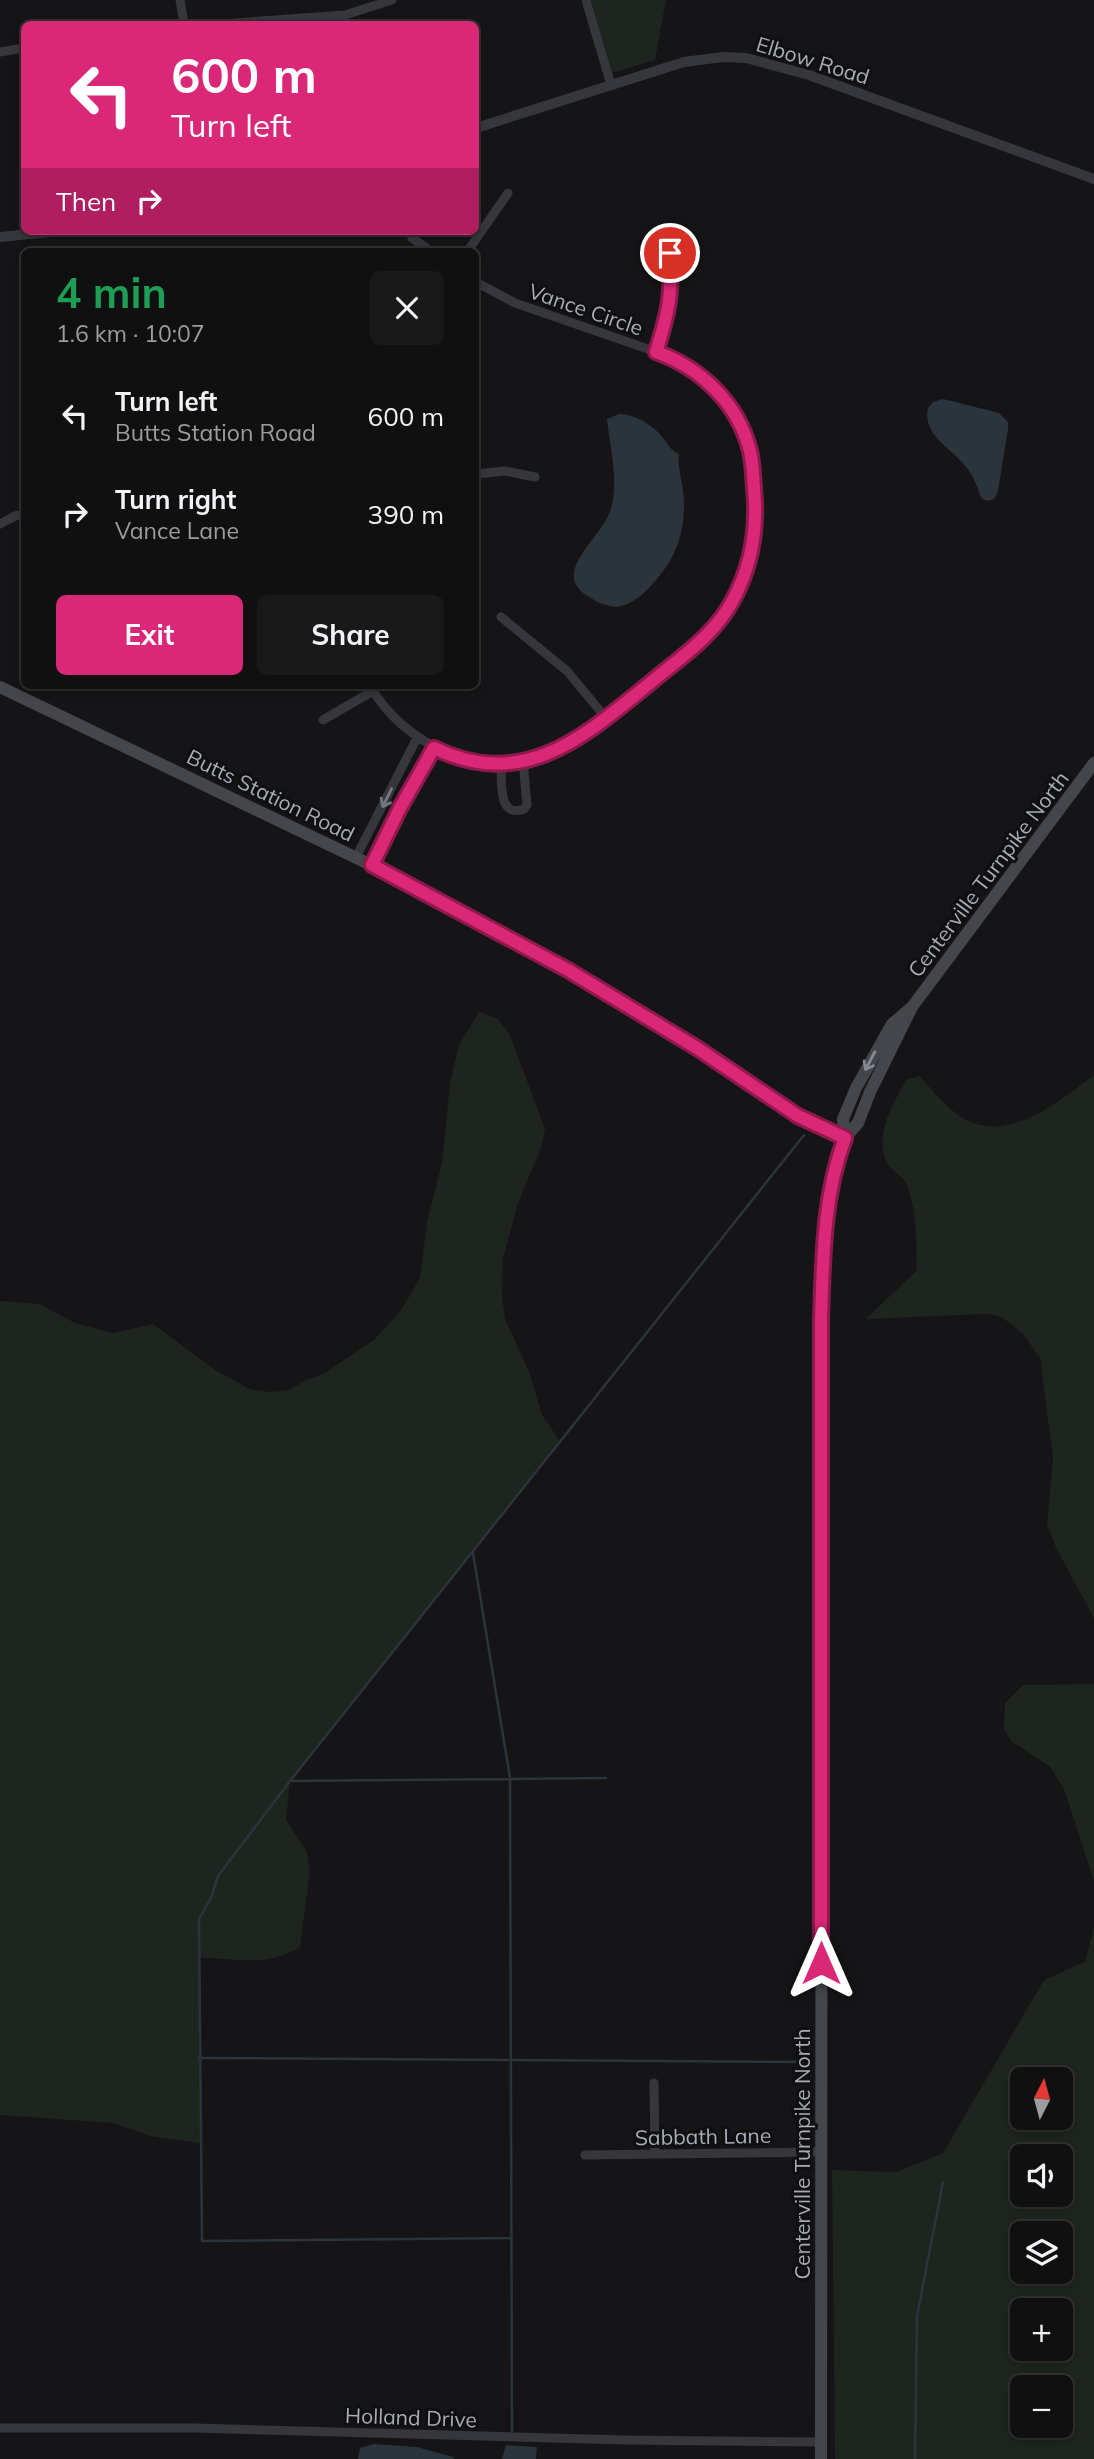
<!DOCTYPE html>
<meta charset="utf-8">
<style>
:root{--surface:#101011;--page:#19191a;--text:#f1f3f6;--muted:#9c9d9f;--line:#303031;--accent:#db2777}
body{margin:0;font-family:Mulish,sans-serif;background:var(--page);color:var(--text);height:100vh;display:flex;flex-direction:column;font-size:26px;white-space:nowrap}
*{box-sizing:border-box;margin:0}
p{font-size:23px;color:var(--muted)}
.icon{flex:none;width:38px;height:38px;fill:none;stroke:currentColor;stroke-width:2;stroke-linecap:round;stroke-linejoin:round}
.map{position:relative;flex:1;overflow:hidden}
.panel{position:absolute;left:21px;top:248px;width:458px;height:441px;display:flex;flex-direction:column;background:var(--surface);border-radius:10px;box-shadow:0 4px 10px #0003,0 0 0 2px var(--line)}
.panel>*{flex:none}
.top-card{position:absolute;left:21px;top:21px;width:458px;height:214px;border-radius:10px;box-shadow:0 4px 10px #0003,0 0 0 2px var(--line);background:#db2777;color:#fff;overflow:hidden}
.needle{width:46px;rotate:6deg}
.fabs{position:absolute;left:1010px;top:2067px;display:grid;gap:14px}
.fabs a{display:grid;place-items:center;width:63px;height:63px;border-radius:10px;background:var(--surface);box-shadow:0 4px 10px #0003,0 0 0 2px var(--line);font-size:35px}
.pin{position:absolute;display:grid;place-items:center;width:60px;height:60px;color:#fff;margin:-30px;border:4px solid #fff;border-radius:50%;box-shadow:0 2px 7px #0007}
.me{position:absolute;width:77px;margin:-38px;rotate:0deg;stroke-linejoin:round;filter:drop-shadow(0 0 5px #0008)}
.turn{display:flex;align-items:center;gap:24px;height:147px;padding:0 35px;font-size:32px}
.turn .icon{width:91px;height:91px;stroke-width:2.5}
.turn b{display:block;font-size:49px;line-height:60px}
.then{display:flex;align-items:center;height:66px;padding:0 35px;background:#0003;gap:14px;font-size:26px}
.round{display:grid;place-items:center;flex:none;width:74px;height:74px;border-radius:10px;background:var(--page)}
.headline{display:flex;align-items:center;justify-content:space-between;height:119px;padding:0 35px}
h1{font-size:42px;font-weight:700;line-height:52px;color:#1e9e55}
.primary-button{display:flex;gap:14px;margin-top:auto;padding:14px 35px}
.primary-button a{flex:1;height:80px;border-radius:10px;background:var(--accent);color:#fff;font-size:28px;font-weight:700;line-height:80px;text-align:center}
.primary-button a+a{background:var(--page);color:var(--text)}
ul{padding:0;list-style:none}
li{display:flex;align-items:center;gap:21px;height:98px;padding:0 35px}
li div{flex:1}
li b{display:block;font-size:26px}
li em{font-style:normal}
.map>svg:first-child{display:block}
.green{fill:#1d251e;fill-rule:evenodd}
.water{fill:#2b343b}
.pier{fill:#151517}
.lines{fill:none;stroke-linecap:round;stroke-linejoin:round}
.stream{stroke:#2b343b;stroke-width:2.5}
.minor{stroke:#36373c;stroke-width:9}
.tertiary{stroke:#36373c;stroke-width:10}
.secondary{stroke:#44464c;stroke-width:12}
.oneway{stroke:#747780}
.oneway2{stroke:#848892}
.route-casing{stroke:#8e194d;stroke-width:18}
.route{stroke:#db2777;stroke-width:12}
.labels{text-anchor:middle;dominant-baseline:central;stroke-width:6;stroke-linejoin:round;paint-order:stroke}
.street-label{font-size:21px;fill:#a7acb7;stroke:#101012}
</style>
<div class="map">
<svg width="1094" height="2459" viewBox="0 0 1094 2459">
<rect width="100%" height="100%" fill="#151517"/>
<path class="green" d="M 591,0 L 666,0 L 655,60 L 612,73 Z
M 479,1012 L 498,1019 L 510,1035 L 545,1129 L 541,1148 L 518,1203 L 503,1259 L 502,1299 L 505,1319 L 530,1374 L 542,1415 L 560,1441 L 290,1781 L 286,1820 L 307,1852 L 310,1871 L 300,1947 C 266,1968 238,1958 200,1958 L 200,2143 L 150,2136 L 113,2123 L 0,2115 L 0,1301 L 40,1304 L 75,1323 L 113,1333 L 153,1324 L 215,1370 L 250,1389 L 270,1392 L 289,1390 L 306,1380 L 325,1373 L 375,1339 L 400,1312 L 420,1278 L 427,1222 L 442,1163 L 450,1083 L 459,1045 Z
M 1094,1075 L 1094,1618 L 1056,1548 L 1047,1524 L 1053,1458 L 1040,1358 L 1023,1334 L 1002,1317 L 988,1314 L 866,1319 L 917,1270 C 916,1242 917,1211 907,1185 C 903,1175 889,1170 886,1161 C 875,1131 893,1105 906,1080 L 919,1076 C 930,1087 941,1101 953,1111 C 1000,1151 1056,1104 1094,1075 Z
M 1094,1684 L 1094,1881 L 1064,1789 L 1050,1767 L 1011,1741 L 1004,1729 L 1005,1703 L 1023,1685 Z
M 1094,1928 L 1094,2459 L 835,2459 L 832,2170 L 897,2172 L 943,2153 L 1044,1980 L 1085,1962 ZM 1060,2079 L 1060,2118 L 1022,2118 L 1022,2079 ZM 1060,2156 L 1060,2194 L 1022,2194 L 1022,2156 ZM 1060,2233 L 1060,2272 L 1022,2272 L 1022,2233 ZM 1022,2310 L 1060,2310 L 1060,2348 L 1022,2348 ZM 1060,2387 L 1060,2426 L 1022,2426 L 1022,2387 Z"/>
<path class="water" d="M 943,399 L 999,413 L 1008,422 L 1008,429 L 998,491 C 996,498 993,502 984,500 L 981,497 C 977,487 974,476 966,467 C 952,448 922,436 928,408 L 933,402 Z
M 619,414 C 635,414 653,425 663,438 C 669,445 671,451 679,454 C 678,467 681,476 683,490 C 687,525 679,554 656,580 C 645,593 634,604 617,607 C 604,606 592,600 582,592 C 554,568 606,535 612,505 C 618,474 610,449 607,419 Z
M 407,2443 L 449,2448 L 454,2459 L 357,2459 L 358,2447 L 364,2444 Z
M 506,2445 L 537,2447 L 536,2459 L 502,2459 Z"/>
<path class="pier" d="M 371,2439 L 408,2440 L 435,2443 L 449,2448 L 453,2457 L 417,2447 L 374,2444 L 360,2448 L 358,2459 L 354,2459 L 356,2444 L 362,2440 Z"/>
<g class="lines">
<path class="stream" d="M 473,1553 L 510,1778 L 512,2431
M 290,1781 L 606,1778
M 199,2058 L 811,2062
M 512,2238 L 202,2241 L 199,1919 L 211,1898 L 218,1876 L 290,1781 L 804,1135
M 915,2459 L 917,2316 L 943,2182"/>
<path class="minor" d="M 180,0 L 184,24
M 586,0 L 611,85
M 221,24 L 345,15 L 392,0
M 0,52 L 24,48
M 412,238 L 432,252
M 467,252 L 508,193
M 656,352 C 670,311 673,296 670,253
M 476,474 L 505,471 L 535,477
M 0,524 L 15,516 L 24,514
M 501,617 L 567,671 L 606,718
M 370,686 C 405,746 480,779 547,755 C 582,743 610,715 638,692 C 666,670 700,648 721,619 C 761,565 769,465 731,408 C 716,385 695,370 671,357 L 515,303 L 476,282
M 323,720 L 373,691
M 501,763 C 502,780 497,819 524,809 L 527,805 L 523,761
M 356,857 L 417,738
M 372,865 L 400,808 L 434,748
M 654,2083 L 655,2154
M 585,2155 L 821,2152
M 0,2428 L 195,2428 L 625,2440 L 821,2442"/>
<path class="tertiary" d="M 476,128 L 684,62 L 723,57 L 746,58 L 809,75 L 1094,179
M 0,237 L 60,231"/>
<path class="secondary" d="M 0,687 L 369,864 L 491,927 L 637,1011 L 798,1116 L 845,1138
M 845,1138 L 843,1119 L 856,1088 L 892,1024 L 912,1007 L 1094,763
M 821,2459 L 822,1278 L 826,1217 L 840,1151 L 845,1138 L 858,1123 L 870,1092 L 912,1007"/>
</g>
<defs><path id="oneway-shaft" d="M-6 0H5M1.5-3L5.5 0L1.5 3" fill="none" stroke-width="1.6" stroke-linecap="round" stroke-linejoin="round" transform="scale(1.75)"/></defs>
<use class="oneway" href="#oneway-shaft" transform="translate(387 798) rotate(116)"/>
<use class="oneway2" href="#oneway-shaft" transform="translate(870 1061) rotate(118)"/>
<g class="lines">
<g class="route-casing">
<path id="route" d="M 670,253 C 672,296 669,311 656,352 C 701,368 738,403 750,451 C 753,463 753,476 754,488 C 758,528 752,565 733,600 C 715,634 684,655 655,679 C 588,733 526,793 434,748 L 400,808 L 372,865 L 568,970 L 697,1048 L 798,1116 L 845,1138 C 823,1196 823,1259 821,1320 L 821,1963"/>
</g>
<use href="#route" class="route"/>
</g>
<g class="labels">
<g class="street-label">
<text transform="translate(813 60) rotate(17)">Elbow Road</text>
<text transform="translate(586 309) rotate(19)">Vance Circle</text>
<text transform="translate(271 795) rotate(26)">Butts Station Road</text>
<text transform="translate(988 874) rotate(-53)">Centerville Turnpike North</text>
<text transform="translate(703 2136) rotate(-1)">Sabbath Lane</text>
<text transform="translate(802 2154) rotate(-90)">Centerville Turnpike North</text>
<text transform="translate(411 2417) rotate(2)">Holland Drive</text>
</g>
</g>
</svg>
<div class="fabs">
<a><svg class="needle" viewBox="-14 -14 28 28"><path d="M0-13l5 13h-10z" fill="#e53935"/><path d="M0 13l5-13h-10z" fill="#9c9d9f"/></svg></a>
<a><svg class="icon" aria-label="sound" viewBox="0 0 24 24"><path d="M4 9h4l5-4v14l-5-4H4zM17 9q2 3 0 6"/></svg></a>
<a><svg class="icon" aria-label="layers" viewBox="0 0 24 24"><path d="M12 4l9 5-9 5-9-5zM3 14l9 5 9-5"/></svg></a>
<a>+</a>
<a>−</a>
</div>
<div class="pin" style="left:670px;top:253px;background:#d93025"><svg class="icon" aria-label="arrive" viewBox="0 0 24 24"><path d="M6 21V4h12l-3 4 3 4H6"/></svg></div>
<svg class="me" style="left:821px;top:1963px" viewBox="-20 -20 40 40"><path d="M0-17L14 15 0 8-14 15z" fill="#db2777" stroke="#fff" stroke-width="4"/></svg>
<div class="top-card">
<div class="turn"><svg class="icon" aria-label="left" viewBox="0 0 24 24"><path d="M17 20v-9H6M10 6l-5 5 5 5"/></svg><div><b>600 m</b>Turn left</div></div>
<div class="then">Then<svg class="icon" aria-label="right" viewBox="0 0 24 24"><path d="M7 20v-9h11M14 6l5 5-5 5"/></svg></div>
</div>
<section class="panel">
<div class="headline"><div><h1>4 min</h1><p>1.6 km · 10:07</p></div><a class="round"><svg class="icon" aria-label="close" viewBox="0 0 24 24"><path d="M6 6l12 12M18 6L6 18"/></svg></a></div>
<ul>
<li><svg class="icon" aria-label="left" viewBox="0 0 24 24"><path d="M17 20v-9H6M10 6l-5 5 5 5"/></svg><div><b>Turn left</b><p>Butts Station Road</p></div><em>600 m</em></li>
<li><svg class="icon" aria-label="right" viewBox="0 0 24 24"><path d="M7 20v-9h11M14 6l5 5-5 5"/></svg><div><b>Turn right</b><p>Vance Lane</p></div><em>390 m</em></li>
</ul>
<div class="primary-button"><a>Exit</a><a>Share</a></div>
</section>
</div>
